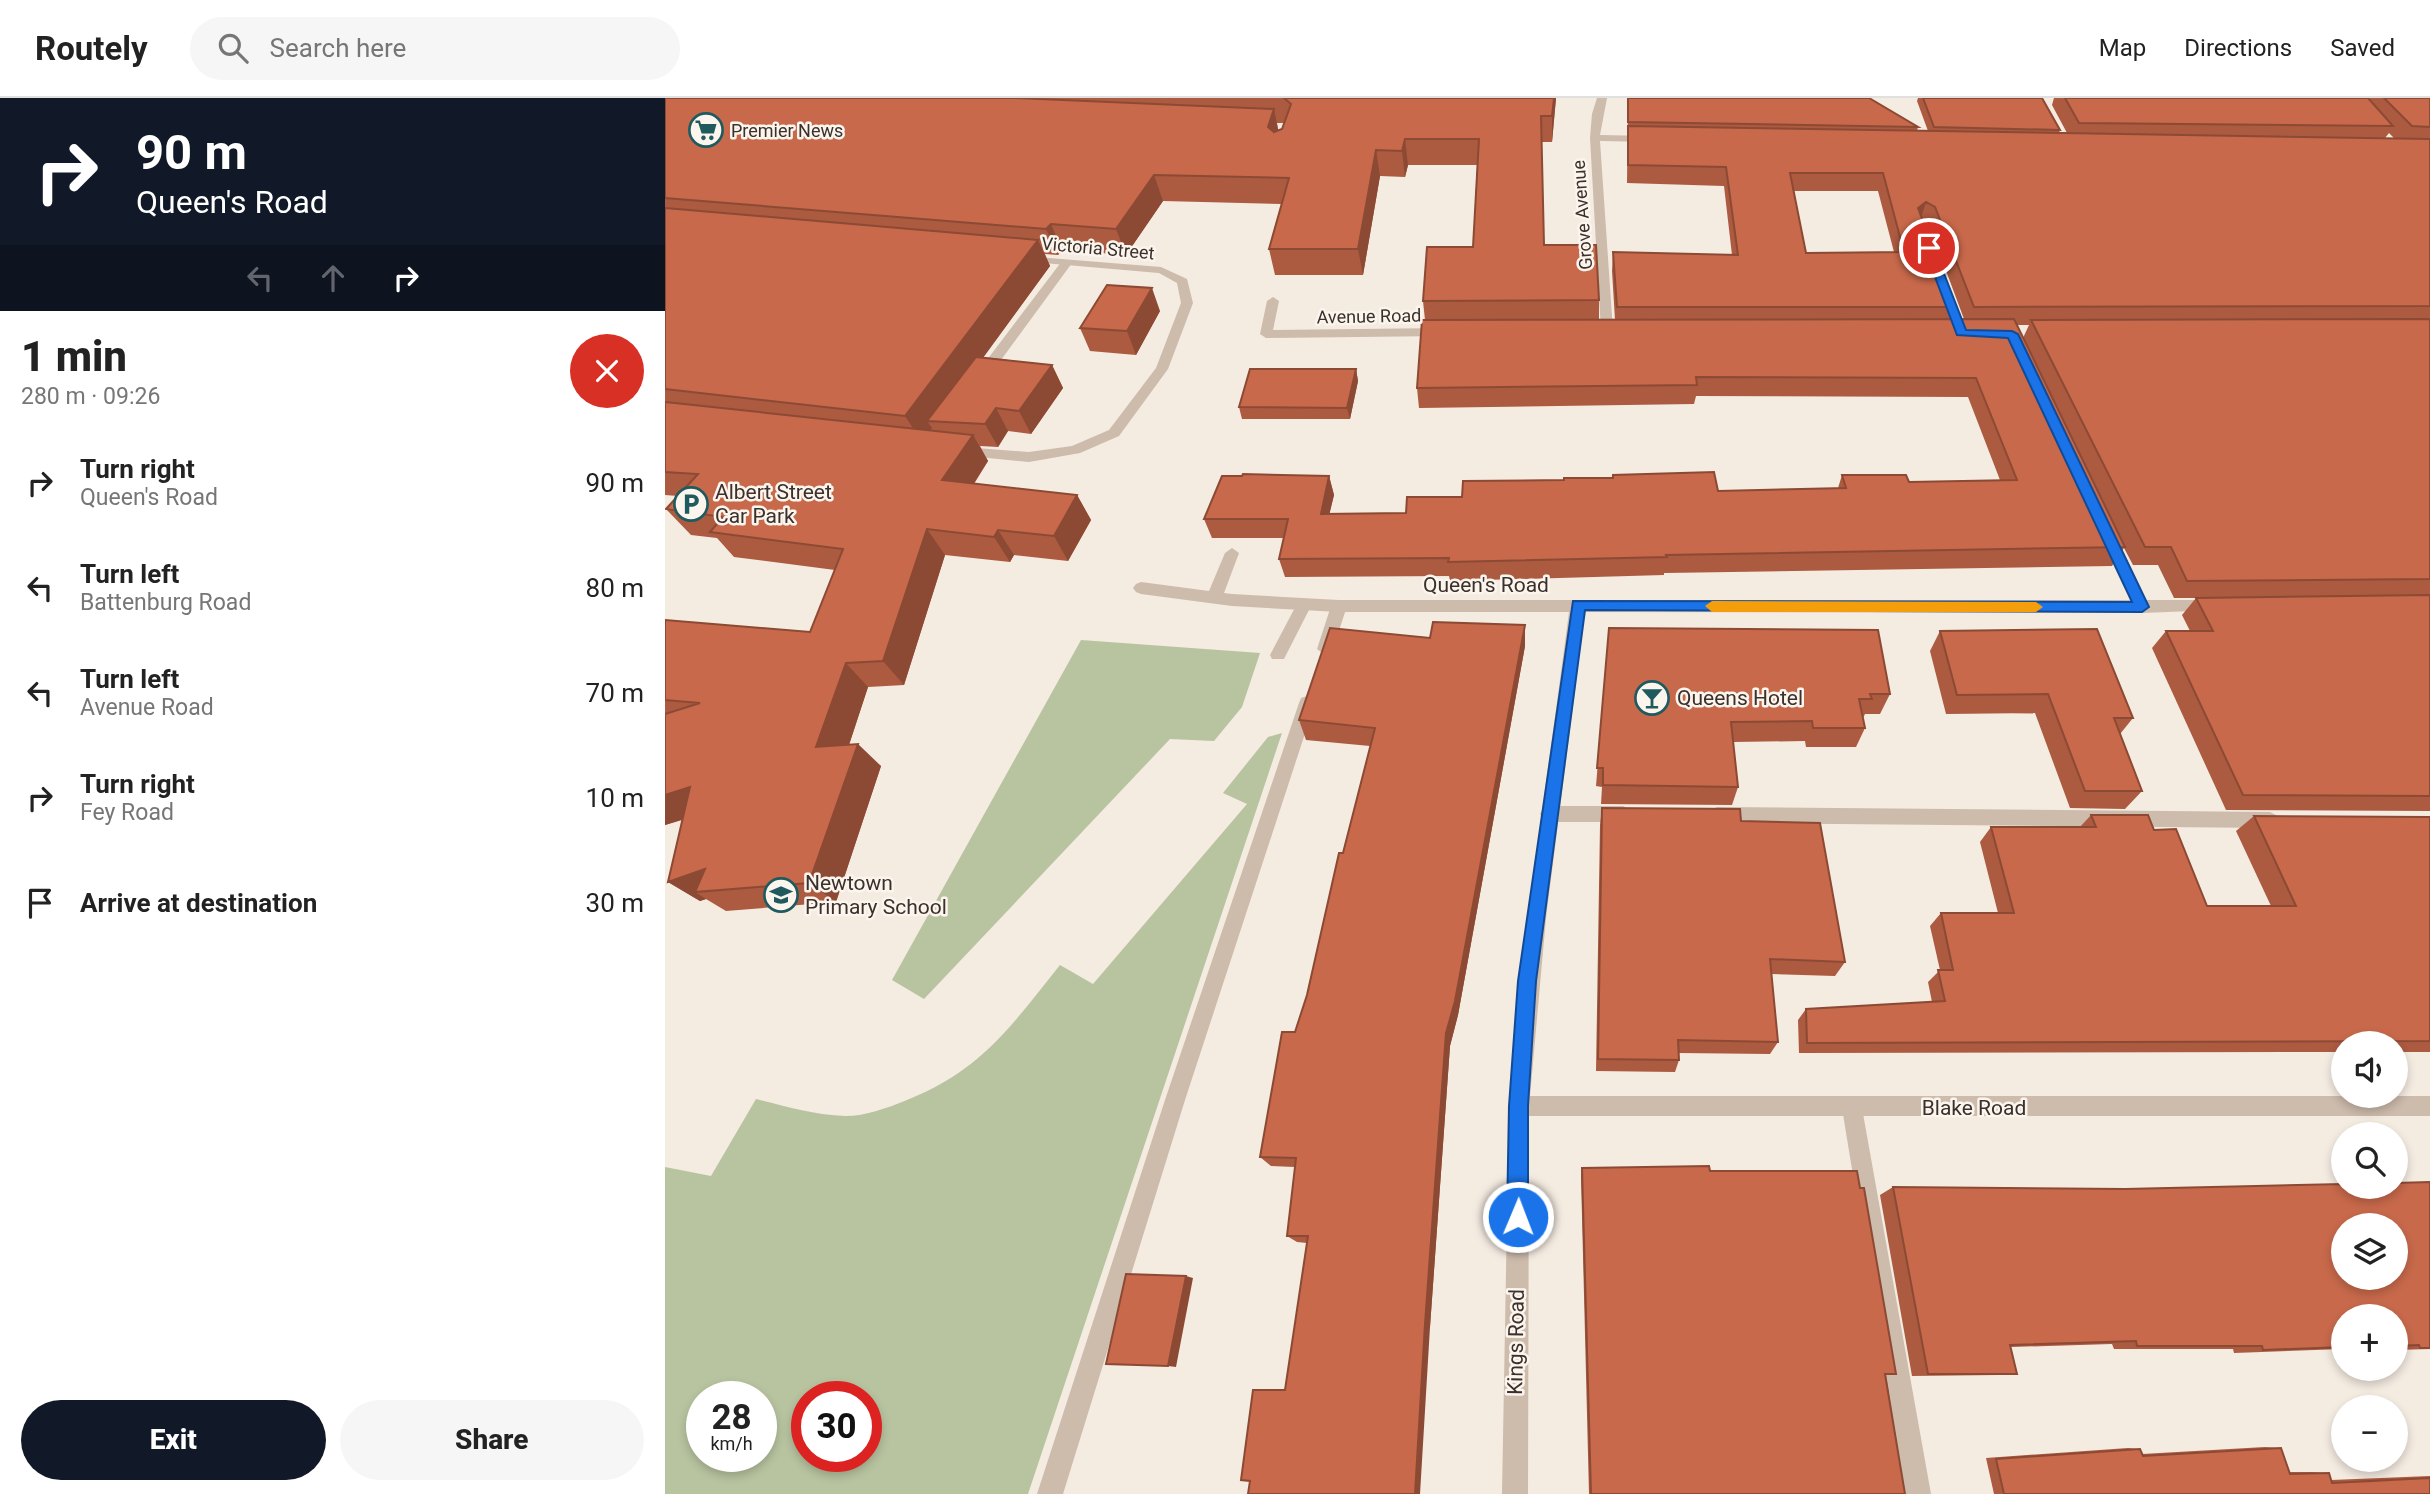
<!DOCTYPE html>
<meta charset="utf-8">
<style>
:root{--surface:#fff;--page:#f6f6f6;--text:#222;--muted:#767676;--line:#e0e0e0;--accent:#111827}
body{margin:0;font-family:Roboto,sans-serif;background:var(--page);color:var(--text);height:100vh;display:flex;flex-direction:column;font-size:26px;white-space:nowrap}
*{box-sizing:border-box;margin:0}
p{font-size:23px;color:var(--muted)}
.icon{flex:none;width:38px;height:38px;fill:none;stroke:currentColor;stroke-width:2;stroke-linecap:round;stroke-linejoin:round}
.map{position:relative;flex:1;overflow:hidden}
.drawer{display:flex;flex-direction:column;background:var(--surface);width:665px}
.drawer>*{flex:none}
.hud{background:#111827;color:#fff;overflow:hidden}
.controls{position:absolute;left:1666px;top:933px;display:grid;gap:14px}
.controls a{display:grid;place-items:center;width:77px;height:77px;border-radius:50%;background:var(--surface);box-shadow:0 4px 10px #0003;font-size:35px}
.speed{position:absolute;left:21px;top:1283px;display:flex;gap:14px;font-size:35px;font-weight:700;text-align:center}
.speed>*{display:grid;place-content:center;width:91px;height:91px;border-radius:50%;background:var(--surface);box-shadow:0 4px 10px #0003;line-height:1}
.speed small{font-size:18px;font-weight:400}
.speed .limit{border:10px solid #d22;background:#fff;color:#111}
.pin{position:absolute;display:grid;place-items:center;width:60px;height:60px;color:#fff;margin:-30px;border:4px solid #fff;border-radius:50%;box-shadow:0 2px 7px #0007}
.me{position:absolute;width:77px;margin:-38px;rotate:1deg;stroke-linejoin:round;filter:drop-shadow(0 0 5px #0008)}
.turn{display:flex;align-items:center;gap:24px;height:147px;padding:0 21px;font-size:32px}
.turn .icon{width:91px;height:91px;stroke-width:2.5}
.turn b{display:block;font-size:49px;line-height:60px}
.lanes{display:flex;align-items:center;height:66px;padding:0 21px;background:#0003;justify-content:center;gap:35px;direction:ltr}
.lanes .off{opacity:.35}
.round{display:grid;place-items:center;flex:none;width:74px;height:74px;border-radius:37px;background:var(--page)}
.head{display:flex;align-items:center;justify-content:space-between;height:119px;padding:0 21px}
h1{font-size:42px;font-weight:800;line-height:52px}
.button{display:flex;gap:14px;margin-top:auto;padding:14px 21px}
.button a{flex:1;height:80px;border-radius:42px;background:var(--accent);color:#fff;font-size:28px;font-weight:800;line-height:80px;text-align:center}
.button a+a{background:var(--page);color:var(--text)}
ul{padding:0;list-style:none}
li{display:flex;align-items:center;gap:21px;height:105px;padding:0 21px}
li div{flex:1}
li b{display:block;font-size:26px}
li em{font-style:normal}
header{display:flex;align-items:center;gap:42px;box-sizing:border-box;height:98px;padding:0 35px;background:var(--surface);border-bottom:2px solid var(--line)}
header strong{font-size:33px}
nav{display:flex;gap:38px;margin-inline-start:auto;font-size:24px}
.search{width:490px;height:63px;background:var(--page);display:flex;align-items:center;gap:18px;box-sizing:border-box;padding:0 24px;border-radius:38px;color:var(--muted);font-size:26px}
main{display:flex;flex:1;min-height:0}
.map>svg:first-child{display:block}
.green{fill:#b8c4a0;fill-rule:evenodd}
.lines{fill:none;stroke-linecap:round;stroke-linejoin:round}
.lane{fill:#cdbbac;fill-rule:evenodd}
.street{fill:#cdbbac;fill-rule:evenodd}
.wall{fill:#ac5a40;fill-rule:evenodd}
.shaded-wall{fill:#8c4a34}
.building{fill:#c8694b;stroke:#8c4a34;stroke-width:2;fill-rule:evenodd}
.route{fill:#1a73e8;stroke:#114b97;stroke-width:2}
.slow{fill:#f59e0b}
.labels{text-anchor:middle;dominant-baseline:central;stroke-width:5;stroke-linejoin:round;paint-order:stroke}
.far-poi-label{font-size:18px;fill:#3b302b;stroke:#fbf5ee;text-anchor:start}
.far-street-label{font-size:18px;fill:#3b302b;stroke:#fbf5ee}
.poi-label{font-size:21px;fill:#3b302b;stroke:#fbf5ee;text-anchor:start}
.street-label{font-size:21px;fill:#3b302b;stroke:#fbf5ee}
</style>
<header>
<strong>Routely</strong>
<div class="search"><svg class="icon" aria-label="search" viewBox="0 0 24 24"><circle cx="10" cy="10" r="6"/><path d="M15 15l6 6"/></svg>Search here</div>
<nav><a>Map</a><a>Directions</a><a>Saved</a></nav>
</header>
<main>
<section class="drawer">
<div class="hud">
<div class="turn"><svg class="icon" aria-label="right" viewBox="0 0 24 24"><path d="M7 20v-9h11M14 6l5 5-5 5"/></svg><div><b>90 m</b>Queen's Road</div></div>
<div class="lanes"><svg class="icon off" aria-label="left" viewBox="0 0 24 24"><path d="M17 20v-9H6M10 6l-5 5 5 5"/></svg><svg class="icon off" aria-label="ahead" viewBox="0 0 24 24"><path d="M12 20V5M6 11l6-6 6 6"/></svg><svg class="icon" aria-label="right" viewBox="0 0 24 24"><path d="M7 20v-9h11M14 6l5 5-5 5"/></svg></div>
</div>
<div class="head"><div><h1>1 min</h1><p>280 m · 09:26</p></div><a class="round" style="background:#d93025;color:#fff"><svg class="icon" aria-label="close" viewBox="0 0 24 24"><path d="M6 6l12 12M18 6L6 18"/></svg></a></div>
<ul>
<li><svg class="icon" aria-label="right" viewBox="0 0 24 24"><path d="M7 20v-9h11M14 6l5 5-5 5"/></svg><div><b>Turn right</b><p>Queen's Road</p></div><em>90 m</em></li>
<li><svg class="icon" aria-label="left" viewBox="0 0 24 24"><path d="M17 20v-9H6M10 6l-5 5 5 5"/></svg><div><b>Turn left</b><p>Battenburg Road</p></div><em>80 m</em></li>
<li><svg class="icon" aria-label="left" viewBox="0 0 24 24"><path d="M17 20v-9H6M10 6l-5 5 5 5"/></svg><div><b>Turn left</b><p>Avenue Road</p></div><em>70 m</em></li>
<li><svg class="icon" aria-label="right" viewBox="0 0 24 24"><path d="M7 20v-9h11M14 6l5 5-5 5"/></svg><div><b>Turn right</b><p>Fey Road</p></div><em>10 m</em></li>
<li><svg class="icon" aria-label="arrive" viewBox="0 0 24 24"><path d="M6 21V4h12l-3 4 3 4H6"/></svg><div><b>Arrive at destination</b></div><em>30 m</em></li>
</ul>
<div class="button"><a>Exit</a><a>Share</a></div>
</section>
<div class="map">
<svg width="1765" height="1396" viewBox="0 0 1765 1396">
<rect width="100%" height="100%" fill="#f4ebe1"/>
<path class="green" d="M 416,542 L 595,555 L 577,609 L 549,643 L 505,641 L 259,901 L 227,882 Z
M 617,635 L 363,1396 L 0,1396 L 0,1069 L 46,1078 L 91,1001 C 120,1008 150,1017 180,1018 C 201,1018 222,1010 242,1002 C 317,972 346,928 395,867 L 428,886 L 582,706 L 558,695 L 603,639 ZM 37,1298 L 96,1298 L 96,1358 L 37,1358 ZM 142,1298 L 201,1298 L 201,1358 L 142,1358 Z"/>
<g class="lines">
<path class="lane" d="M 397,163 L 407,165 L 322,281 L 312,281 L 312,275 Z
M 639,500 L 647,506 L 621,557 L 619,561 L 607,561 L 605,557 L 634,502 Z
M 674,502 L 682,508 L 668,551 L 660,557 L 652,551 L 666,508 Z
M 642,598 L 648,600 L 650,605 L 520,1002 L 398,1396 L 372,1396 L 500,1002 L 634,605 L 636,600 Z
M 884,708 L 958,708 L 964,711 L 967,716 L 964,721 L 958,724 L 884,724 L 878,721 L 875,716 L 878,711 Z
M 1052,709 L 1605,714 L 1611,717 L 1614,722 L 1611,727 L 1605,730 L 1052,725 L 1046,722 L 1043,717 L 1046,712 Z
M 1187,1000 L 1194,1003 L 1197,1010 L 1266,1396 L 1240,1396 L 1177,1010 L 1180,1003 Z"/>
<path class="street" d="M 932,0 L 942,0 L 935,37 L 986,38 L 991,41 L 986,44 L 935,43 L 948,233 L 942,237 L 936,233 L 925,40 L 927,16 Z
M 359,158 L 496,169 L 522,181 L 528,205 L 503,271 L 454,338 L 415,355 L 364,364 L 293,357 L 293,351 L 298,349 L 364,354 L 407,348 L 444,332 L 491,270 L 516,205 L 512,185 L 494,175 L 355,163 L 355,159 Z
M 608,199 L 614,203 L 608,232 L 780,230 L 786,234 L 780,238 L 601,240 L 595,236 L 602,203 Z
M 1444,434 L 1451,439 L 1481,502 L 1548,502 L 1553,504 L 1556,508 L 1553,512 L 1477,515 L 920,514 L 881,820 L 865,998 L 1765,998 L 1765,1018 L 864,1018 L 863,1396 L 837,1396 L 844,1008 C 856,842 883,678 904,514 L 674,514 L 567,508 L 476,496 L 471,494 L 468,490 L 471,486 L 476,484 L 544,493 L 560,455 L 567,450 L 574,455 L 559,495 L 567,496 L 674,502 L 1466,502 L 1437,439 Z"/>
</g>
<path class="wall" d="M 0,0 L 891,0 L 887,44 L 876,44 L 879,147 L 934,202 L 934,222 L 950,222 L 947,173 L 948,154 L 1067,157 L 1059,88 L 962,85 L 963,0 L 1204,0 L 1253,29 L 1252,33 L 1263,33 L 1252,3 L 1253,0 L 1377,0 L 1395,32 L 1394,35 L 1402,35 L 1387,7 L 1389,0 L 1765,0 L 1765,713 L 1561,712 L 1487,550 L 1501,533 L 1525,533 L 1517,517 L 1531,500 L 1509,500 L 1493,467 L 1468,467 L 1459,450 L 1447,468 L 999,475 L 999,477 L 785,483 L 784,478 L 620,479 L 614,461 L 619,440 L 547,440 L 539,421 L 664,378 L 669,397 L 664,416 L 741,415 L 797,399 L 1173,390 L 1177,377 L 1244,384 L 1335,382 L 1303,299 L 1031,298 L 1029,306 L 754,310 L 752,290 L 760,222 L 758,203 L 808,149 L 812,67 L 743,67 L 740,79 L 715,78 L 698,177 L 610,177 L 604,151 L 617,106 L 498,103 L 461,157 L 397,152 L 393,157 L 380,156 L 385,168 L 318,259 L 387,267 L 398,290 L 366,336 L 343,333 L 333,349 L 315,348 L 323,363 L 309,386 L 412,397 L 426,422 L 403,463 L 349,457 L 345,464 L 280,457 L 239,587 L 203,589 L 184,647 L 216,668 L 171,804 L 61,813 L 41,801 L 35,803 L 3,784 L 17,722 L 0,727 L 0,522 L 145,534 L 170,472 L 69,459 L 52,440 L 26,437 L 1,411 L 13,398 L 0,397 ZM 612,25 L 619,25 L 617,31 L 613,32 ZM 1724,35 L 1730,41 L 1720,40 ZM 1129,93 L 1213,93 L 1229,154 L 1141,155 ZM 1259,124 L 1264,127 L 1299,221 L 1287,221 L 1291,209 ZM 1352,227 L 1364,227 L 1358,240 Z
M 495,213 L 471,257 L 425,253 L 415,230 Z
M 691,271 L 693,283 L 685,321 L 577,321 L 574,309 Z
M 944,530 L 1225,596 L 1215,616 L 1200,616 L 1198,620 L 1200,630 L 1191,649 L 1141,649 L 1140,643 L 1068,644 L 1073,689 L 1067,707 L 936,706 L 937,689 L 931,688 Z
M 1275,533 L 1468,620 L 1455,636 L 1477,693 L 1460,711 L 1405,710 L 1370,615 L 1281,616 L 1265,553 Z
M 765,540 L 860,548 L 793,917 L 785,948 L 765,1229 L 620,1292 L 642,1145 L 632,1144 L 622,1138 L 630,1069 L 606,1068 L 595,1059 L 642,897 L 705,648 L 641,642 L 634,622 Z
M 937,710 L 1076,723 L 1180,864 L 1170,878 L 1106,876 L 1113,944 L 1105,956 L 1014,955 L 1014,962 L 1010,974 L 931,973 L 935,727 Z
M 1426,717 L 1489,732 L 1542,808 L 1606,808 L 1571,733 L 1589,718 L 1765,719 L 1765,954 L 1731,954 L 1731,945 L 1678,945 L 1678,954 L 1134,955 L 1133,922 L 1141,911 L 1267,904 L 1263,884 L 1275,872 L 1265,828 L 1276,815 L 1333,815 L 1315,744 L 1326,729 L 1415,729 Z
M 917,1070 L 1045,1073 L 1231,1276 L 1221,1277 L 1240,1396 L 924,1396 L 916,1078 Z
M 1765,1084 L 1765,1251 L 1731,1252 L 1731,1218 L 1678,1218 L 1678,1251 L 1569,1255 L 1568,1251 L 1449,1251 L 1447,1246 L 1346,1249 L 1352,1276 L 1333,1277 L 1247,1278 L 1215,1097 L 1228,1089 L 1460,1091 Z
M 1600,1349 L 1616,1350 L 1625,1374 L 1647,1374 L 1664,1375 L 1666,1382 L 1765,1378 L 1765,1396 L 1329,1396 L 1321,1360 L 1463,1350 L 1475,1351 L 1477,1356 Z"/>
<path class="shaded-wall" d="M 889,0 L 891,0 L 887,44 L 887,18 Z
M 609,11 L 614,36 L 603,29 Z
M 740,41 L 743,67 L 740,79 L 737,53 Z
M 711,52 L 715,78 L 698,177 L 693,151 Z
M 489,77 L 498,103 L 461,157 L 451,131 Z
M 1261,104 L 1255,123 L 1253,110 Z
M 386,126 L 397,152 L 393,157 L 381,131 Z
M 373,142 L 385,168 L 272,323 L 262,323 L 267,330 L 257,344 L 240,318 Z
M 487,190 L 495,213 L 471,257 L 462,233 Z
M 387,267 L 398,290 L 366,336 L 354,313 Z
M 691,271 L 693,283 L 685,321 L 682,310 Z
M 331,310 L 343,333 L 333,349 L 320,326 Z
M 308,337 L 323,363 L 294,408 L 277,382 Z
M 664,378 L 669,397 L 660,435 L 656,416 Z
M 412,397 L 426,422 L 403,463 L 389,438 Z
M 262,431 L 280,457 L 239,587 L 218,563 Z
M 333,432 L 349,457 L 345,464 L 329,439 Z
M 860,527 L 860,548 L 793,917 L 785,948 L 765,1229 L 755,1396 L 750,1396 L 760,1226 L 781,935 Z
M 181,565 L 203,589 L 176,671 L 151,649 Z
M 193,646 L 216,668 L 171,804 L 144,785 Z
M 25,689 L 54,710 L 0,727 L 0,697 Z
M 40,771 L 30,794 L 41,801 L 35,803 L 3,784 Z
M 521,1178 L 528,1180 L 511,1269 L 503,1268 Z"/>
<path class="building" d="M 0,0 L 349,0 L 609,11 L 603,29 L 609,34 L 617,31 L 626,6 L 619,0 L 889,0 L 887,18 L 876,18 L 879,147 L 931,147 L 934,202 L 758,203 L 762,149 L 808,149 L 814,41 L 740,41 L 737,53 L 711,52 L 693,151 L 604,151 L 624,80 L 489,77 L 451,131 L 386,126 L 381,131 L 0,100 Z
M 963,0 L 1204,0 L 1253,29 L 963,24 Z
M 1258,0 L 1377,0 L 1395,32 L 1269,29 Z
M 1400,0 L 1703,0 L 1728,28 L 1414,25 Z
M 1719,0 L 1765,0 L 1765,29 L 1747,28 Z
M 963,28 L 1765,41 L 1765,208 L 1309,209 L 1270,109 L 1261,104 L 1253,110 L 1291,209 L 952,209 L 948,154 L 1073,157 L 1061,69 L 963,67 ZM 1125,75 L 1218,75 L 1239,154 L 1141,155 Z
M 0,110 L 373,142 L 240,318 L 0,291 Z
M 442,187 L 487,190 L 462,233 L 415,230 Z
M 1349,221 L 1460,449 L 1001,457 L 1002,459 L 783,464 L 784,460 L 614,461 L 623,421 L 539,421 L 557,378 L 577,378 L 578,376 L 664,378 L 656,416 L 741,415 L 742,399 L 797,399 L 798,383 L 899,382 L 899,380 L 948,380 L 948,377 L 1049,374 L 1053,393 L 1181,390 L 1177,377 L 1241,377 L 1244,384 L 1352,382 L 1311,280 L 1031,279 L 1032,287 L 752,290 L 757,222 Z
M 1765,221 L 1765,481 L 1522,483 L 1506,449 L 1480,449 L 1366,222 Z
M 311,259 L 387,267 L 354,313 L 331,310 L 320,326 L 262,323 Z
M 585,271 L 691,271 L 682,310 L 574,309 Z
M 0,304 L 308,337 L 277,382 L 412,397 L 389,438 L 333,432 L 329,439 L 262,431 L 218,563 L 181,565 L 151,649 L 193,646 L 144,785 L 30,794 L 40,771 L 3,784 L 25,689 L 0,697 L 0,616 L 35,605 L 0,602 L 0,522 L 145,534 L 178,451 L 45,434 L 58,419 L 1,411 L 33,376 L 0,374 Z
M 1765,497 L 1765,698 L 1578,697 L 1501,533 L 1548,533 L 1531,500 Z
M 768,524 L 860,527 L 790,903 L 781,935 L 760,1226 L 750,1396 L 583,1396 L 585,1383 L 576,1382 L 588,1292 L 620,1292 L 643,1138 L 622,1138 L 631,1060 L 595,1059 L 617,934 L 630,934 L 642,897 L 674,755 L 678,755 L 710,630 L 634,622 L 665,530 L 765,540 Z
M 944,530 L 1213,532 L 1225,596 L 1205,596 L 1207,601 L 1194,601 L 1200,630 L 1148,630 L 1147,623 L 1066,624 L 1073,689 L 938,687 L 938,670 L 932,670 Z
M 1432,531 L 1468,620 L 1449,620 L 1477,693 L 1420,693 L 1383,596 L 1292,597 L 1275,533 Z
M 937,710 L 1075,711 L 1076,723 L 1155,725 L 1180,864 L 1105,861 L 1113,944 L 1013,942 L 1014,962 L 933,961 Z
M 1426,717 L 1483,717 L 1489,732 L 1511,731 L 1542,808 L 1631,808 L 1589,718 L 1765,719 L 1765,943 L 1142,945 L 1141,911 L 1280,903 L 1273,872 L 1288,872 L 1276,815 L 1349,815 L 1326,729 L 1431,729 Z
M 1044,1068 L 1045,1073 L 1192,1073 L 1195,1090 L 1199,1090 L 1231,1276 L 1220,1276 L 1240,1396 L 926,1396 L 917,1070 Z
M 1765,1084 L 1765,1250 L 1755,1250 L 1754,1247 L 1731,1248 L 1731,1218 L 1678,1218 L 1678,1249 L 1598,1252 L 1597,1248 L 1472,1248 L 1471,1243 L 1345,1247 L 1352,1276 L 1263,1276 L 1228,1089 L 1460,1091 L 1678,1086 L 1678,1088 L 1731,1088 L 1731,1085 ZM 1678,1127 L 1731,1127 L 1731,1180 L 1678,1180 Z
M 461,1176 L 521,1178 L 503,1268 L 441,1266 Z
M 1616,1350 L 1625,1376 L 1664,1375 L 1667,1385 L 1765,1380 L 1765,1396 L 1339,1396 L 1331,1361 L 1475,1351 L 1478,1358 Z"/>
<path class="route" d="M 1264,147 L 1269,150 L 1301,232 L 1347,233 L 1353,236 L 1484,509 L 1477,514 L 920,512 L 871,883 L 863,1008 L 863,1119 L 860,1126 L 853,1129 L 845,1126 L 842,1119 L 844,1008 L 853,883 L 908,503 L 1467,504 L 1343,240 L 1292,237 L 1259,150 Z"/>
<path class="slow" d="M 1047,503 L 1371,504 L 1378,509 L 1371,514 L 1047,514 L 1040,508 Z"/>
<defs>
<g id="supermarket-ring" transform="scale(1.75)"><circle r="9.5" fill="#fbf5ee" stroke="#1f5a5e" stroke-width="1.5"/><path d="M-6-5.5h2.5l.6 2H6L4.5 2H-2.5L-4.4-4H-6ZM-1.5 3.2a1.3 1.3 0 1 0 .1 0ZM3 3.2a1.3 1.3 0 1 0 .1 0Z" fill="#1f5a5e"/></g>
<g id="parking-ring" transform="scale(1.75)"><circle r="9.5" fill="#fbf5ee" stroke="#1f5a5e" stroke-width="1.5"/><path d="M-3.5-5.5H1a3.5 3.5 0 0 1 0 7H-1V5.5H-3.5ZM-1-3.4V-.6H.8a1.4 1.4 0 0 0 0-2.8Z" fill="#1f5a5e"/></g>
<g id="bar-ring" transform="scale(1.75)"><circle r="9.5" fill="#fbf5ee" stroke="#1f5a5e" stroke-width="1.5"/><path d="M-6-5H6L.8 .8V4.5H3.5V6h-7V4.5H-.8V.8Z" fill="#1f5a5e"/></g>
<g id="school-ring" transform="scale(1.75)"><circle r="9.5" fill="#fbf5ee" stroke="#1f5a5e" stroke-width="1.5"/><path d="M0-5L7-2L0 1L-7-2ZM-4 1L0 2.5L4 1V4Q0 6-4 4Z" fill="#1f5a5e"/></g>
</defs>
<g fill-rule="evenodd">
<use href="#supermarket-ring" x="41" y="32"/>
<use href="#parking-ring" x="26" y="406"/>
<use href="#bar-ring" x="987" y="600"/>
<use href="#school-ring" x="116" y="797"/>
</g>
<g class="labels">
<g class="far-poi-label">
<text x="66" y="32">Premier News</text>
</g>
<g class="far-street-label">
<text transform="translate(917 117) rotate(-94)">Grove Avenue</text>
<text transform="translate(433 150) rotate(5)">Victoria Street</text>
<text transform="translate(704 218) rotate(-1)">Avenue Road</text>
</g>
<g class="poi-label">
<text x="50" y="394">Albert Street<tspan x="50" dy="24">Car Park</tspan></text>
<text x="1012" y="600">Queens Hotel</text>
<text x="140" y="785">Newtown<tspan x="140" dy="24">Primary School</tspan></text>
</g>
<g class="street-label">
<text x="821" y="487">Queen's Road</text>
<text x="1309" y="1010">Blake Road</text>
<text transform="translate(851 1244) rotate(-89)">Kings Road</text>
</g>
</g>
</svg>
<div class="controls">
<a><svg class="icon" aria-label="sound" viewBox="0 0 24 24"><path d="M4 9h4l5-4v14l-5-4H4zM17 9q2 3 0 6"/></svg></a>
<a><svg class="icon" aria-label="search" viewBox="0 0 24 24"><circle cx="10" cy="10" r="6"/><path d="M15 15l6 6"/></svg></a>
<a><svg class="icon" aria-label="layers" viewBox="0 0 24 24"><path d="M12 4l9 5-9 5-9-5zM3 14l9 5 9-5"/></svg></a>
<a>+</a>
<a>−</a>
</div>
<div class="speed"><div>28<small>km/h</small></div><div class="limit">30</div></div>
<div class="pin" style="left:1264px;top:150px;background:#d93025"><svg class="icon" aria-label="arrive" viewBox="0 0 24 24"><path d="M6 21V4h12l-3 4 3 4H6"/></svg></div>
<svg class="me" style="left:853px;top:1119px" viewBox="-20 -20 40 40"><circle r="17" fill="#1a73e8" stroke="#fff" stroke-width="3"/><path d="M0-11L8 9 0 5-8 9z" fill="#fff"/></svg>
</div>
</main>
